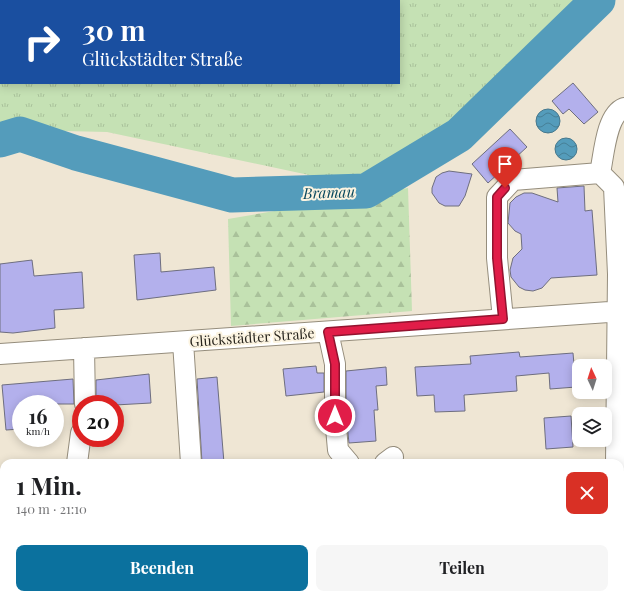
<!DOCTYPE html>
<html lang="de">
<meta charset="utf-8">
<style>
:root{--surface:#fff;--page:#f6f6f6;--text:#202124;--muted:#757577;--accent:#0b719e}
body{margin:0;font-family:"Playfair Display",serif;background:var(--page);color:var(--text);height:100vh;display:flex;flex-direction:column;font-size:15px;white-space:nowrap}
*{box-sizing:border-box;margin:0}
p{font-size:13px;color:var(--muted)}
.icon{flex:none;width:22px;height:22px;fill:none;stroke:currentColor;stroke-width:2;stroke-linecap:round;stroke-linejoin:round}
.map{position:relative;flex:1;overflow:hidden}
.panel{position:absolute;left:0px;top:459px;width:624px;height:140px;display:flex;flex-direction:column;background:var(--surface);border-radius:12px 12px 0 0;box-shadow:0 2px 10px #0003}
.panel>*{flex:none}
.guide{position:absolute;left:0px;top:0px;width:400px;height:84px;box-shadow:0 2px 10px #0003;background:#1a4fa0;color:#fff;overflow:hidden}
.needle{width:26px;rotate:356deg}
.tools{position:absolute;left:572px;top:359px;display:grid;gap:8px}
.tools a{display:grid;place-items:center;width:40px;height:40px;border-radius:8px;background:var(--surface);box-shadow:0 2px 10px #0003;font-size:20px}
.speed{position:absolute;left:12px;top:395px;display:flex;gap:8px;font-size:20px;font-weight:700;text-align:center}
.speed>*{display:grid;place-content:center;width:52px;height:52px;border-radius:50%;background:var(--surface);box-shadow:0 2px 10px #0003;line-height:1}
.speed small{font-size:10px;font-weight:400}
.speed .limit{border:6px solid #d22;background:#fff;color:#111}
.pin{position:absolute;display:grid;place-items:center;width:34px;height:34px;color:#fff;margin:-41px -17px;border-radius:50% 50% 50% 0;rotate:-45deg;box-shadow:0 0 4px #0007}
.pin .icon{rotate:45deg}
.me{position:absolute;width:44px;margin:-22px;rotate:0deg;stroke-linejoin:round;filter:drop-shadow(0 0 3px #0008)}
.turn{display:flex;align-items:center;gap:14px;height:84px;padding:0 16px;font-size:18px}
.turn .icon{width:52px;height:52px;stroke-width:2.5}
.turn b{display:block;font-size:28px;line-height:34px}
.round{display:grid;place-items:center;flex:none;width:42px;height:42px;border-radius:8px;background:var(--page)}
.head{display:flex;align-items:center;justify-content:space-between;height:68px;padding:0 16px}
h1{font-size:24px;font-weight:700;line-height:30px}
.primary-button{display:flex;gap:8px;margin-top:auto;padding:8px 16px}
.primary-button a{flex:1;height:46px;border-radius:8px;background:var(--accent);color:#fff;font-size:16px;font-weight:700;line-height:46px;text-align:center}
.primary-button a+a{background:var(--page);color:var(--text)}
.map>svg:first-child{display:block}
.grass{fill:url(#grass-tufts);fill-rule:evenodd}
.forest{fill:url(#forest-firs)}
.water{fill:url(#water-waves);stroke:#47788c}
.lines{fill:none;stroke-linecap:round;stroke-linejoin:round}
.river{stroke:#549cbb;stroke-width:35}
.building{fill:#b3b0ec;stroke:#6e6e7f}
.minor-casing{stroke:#958d7c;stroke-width:22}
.minor{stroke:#fff;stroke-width:20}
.route-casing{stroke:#92132f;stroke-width:10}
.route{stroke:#e11d48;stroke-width:7}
.labels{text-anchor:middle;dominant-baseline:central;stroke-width:4;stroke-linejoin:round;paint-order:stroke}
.street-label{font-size:14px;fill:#28251e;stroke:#fcf4e1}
.water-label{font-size:15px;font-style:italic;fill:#08485e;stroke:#fcf4e1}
</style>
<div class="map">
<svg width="624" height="599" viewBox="0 0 624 599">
<defs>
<pattern id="grass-tufts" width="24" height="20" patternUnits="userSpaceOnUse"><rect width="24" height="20" fill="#c5e1b4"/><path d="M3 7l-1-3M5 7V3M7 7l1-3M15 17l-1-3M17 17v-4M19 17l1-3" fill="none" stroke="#a9c19a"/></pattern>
<pattern id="forest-firs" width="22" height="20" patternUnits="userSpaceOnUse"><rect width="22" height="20" fill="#c5e1b4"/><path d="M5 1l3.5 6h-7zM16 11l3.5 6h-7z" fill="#a9c19a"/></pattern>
<pattern id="water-waves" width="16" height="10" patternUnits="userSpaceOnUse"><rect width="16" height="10" fill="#549cbb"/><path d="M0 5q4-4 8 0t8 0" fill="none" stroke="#467f97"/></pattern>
</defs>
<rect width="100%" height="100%" fill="#efe6d4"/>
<path class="grass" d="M 0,0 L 579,0 L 456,129 L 365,187 L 107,132 L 20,130 L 0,136 ZM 1,1 L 399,1 L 399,83 L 1,83 Z"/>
<path class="forest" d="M 408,188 L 412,311 L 231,326 L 228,219 Z"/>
<path class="water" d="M536 121a12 12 0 1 1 24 0a12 12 0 1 1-24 0Z
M555 149a11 11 0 1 1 22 0a11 11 0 1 1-22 0Z"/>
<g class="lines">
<path class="river" d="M 0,140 L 20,134 L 76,153 L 232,195 L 366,191 L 459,135 L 598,0"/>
</g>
<path class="building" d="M 573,83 L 598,112 L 584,124 L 569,109 L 563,114 L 552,101 Z
M 510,129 L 527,147 L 488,183 L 472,164 Z
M 449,171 L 472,174 L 465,196 L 459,206 L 445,206 L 439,203 L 432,193 L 432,188 L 436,177 L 442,173 Z
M 584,186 L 585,211 L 592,210 L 597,275 L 551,278 L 542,288 L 533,291 L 525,290 L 519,287 L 511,277 L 510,270 L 513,258 L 522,249 L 521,234 L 515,231 L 508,223 L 510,203 L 516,197 L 524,193 L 532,193 L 558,202 L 557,188 Z
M 160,253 L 161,272 L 214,267 L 216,290 L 137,300 L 134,255 Z
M 32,260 L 34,276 L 82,272 L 84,308 L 54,310 L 55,328 L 13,333 L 0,332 L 0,264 Z
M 519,352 L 520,357 L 573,353 L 576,387 L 550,389 L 549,373 L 516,376 L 517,391 L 464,395 L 465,411 L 435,412 L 434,395 L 417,396 L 415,367 L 471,364 L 470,356 Z
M 316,366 L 317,373 L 324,373 L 324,392 L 286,396 L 283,369 Z
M 386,367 L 387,385 L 376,386 L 378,410 L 374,410 L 376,441 L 349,443 L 346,415 L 346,371 Z
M 149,374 L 151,403 L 115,405 L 96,404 L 96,380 Z
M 217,377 L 224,463 L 202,463 L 197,379 Z
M 73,379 L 74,404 L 21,404 L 21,429 L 6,430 L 2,385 Z
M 571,416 L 573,447 L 546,449 L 544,418 Z"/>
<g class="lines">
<g class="minor-casing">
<path id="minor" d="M 600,173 C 604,155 606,115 624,108
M 503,319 L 497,258 L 497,197 L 513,180 L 600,173 L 614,187 L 618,274 L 616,463
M 328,332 L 335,364 L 335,416 L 338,450 L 349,463
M 183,342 L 191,463
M 84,348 L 85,404
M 0,354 L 624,311
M 77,463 L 81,433
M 385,463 L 393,457
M 620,526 L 624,525
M 602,599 L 603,595"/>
</g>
<use href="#minor" class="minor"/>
</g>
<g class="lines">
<g class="route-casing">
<path id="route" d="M 335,416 L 335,364 L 328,332 L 503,319 L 497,258 L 497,197 L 505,188"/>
</g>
<use href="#route" class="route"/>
</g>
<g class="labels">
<g class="street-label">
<text transform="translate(252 337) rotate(-4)">Glückstädter Straße</text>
</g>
<g class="water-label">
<text transform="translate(329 192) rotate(-2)">Bramau</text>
</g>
</g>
</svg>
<div class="tools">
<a><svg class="needle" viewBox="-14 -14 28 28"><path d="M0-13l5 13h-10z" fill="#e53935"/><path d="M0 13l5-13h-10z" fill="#757577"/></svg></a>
<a><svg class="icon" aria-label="layers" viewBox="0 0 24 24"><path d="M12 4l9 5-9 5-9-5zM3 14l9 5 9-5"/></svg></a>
</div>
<div class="speed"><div>16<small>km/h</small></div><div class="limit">20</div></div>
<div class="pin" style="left:505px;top:188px;background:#d93025"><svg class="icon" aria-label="arrive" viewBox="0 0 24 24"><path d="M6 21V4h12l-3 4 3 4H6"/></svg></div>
<svg class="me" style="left:335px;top:416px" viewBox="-20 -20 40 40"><circle r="17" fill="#e11d48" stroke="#fff" stroke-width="3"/><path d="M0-11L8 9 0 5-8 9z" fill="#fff"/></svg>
<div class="guide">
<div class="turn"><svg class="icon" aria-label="right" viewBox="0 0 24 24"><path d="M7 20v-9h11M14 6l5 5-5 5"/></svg><div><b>30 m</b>Glückstädter Straße</div></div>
</div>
<section class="panel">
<div class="head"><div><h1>1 Min.</h1><p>140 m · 21:10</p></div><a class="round" style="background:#d93025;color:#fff"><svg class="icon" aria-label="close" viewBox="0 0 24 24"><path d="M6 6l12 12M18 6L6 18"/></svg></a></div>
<div class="primary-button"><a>Beenden</a><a>Teilen</a></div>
</section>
</div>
